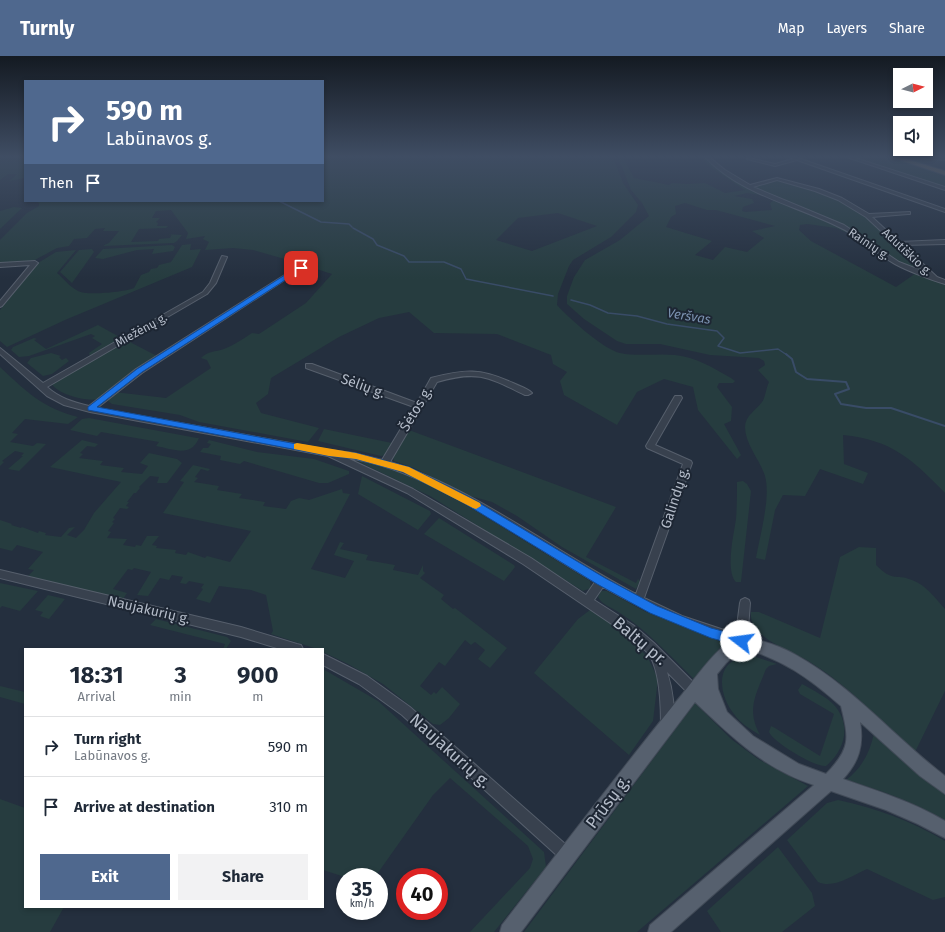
<!DOCTYPE html>
<meta charset="utf-8">
<style>
:root{--surface:#fff;--page:#f2f2f3;--text:#1f2937;--muted:#747a83;--line:#e0e1e3;--accent:#4f688e}
body{margin:0;font-family:"Fira Sans",sans-serif;background:var(--page);color:var(--text);height:100vh;display:flex;flex-direction:column;font-size:15px;white-space:nowrap}
*{box-sizing:border-box;margin:0}
p{font-size:13px;color:var(--muted)}
.icon{flex:none;width:22px;height:22px;fill:none;stroke:currentColor;stroke-width:2;stroke-linecap:round;stroke-linejoin:round}
.map{position:relative;flex:1;overflow:hidden}
.sheet{position:absolute;left:24px;top:592px;width:300px;height:260px;display:flex;flex-direction:column;background:var(--surface);border-radius:0px;box-shadow:0 2px 6px #0003}
.sheet>*{flex:none}
.banner{position:absolute;left:24px;top:24px;width:300px;height:122px;border-radius:0px;box-shadow:0 2px 6px #0003;background:#4f688e;color:#fff;overflow:hidden}
.needle{width:26px;rotate:84deg}
.controls{position:absolute;left:893px;top:12px;display:grid;gap:8px}
.controls a{display:grid;place-items:center;width:40px;height:40px;border-radius:0px;background:var(--surface);box-shadow:0 2px 6px #0003;font-size:20px}
.speed{position:absolute;left:336px;top:812px;display:flex;gap:8px;font-size:20px;font-weight:700;text-align:center}
.speed>*{display:grid;place-content:center;width:52px;height:52px;border-radius:50%;background:var(--surface);box-shadow:0 2px 6px #0003;line-height:1}
.speed small{font-size:10px;font-weight:400}
.speed .limit{border:6px solid #d22;background:#fff;color:#111}
.pin{position:absolute;display:grid;place-items:center;width:34px;height:34px;color:#fff;margin:-17px;border-radius:8px;box-shadow:0 2px 6px #0006}
.me{position:absolute;width:44px;margin:-22px;rotate:285deg;stroke-linejoin:round;filter:drop-shadow(0 0 3px #0008)}
.turn{display:flex;align-items:center;gap:14px;height:84px;padding:0 16px;font-size:18px}
.turn .icon{width:52px;height:52px;stroke-width:2.5}
.turn b{display:block;font-size:28px;line-height:34px}
.then{display:flex;align-items:center;height:38px;padding:0 16px;background:#0003;gap:8px;font-size:15px}
.eta{display:flex;justify-content:space-evenly;align-items:center;height:68px;text-align:center}
.eta b{font-size:24px;font-weight:700;line-height:28px}
.primary-button{display:flex;gap:8px;margin-top:auto;padding:8px 16px}
.primary-button a{flex:1;height:46px;border-radius:0px;background:var(--accent);color:#fff;font-size:16px;font-weight:700;line-height:46px;text-align:center}
.primary-button a+a{background:var(--page);color:var(--text)}
ul{padding:0;list-style:none}
li{display:flex;align-items:center;gap:12px;height:60px;padding:0 16px;border-top:1px solid var(--line)}
li div{flex:1}
li b{display:block;font-size:15px}
li em{font-style:normal}
header{display:flex;align-items:center;gap:24px;box-sizing:border-box;height:56px;padding:0 20px;background:var(--accent);color:#fff}
header strong{font-size:19px}
nav{display:flex;gap:22px;margin-inline-start:auto;font-size:14px}
.map>svg:first-child{display:block}
.green{fill:#263c3f;fill-rule:evenodd}
.lines{fill:none;stroke-linecap:round;stroke-linejoin:round}
.stream-far1{stroke:#394c67;stroke-width:1.5}
.stream{stroke:#394c67;stroke-width:2}
.minor-casing{stroke:#565f6c;stroke-width:2}
.major-casing{stroke:#414a57;stroke-width:2}
.highway-casing{stroke:#434c59;stroke-width:2}
.minor{fill:#38414e;fill-rule:evenodd}
.major{fill:#56606e;fill-rule:evenodd}
.highway{fill:#746855;fill-rule:evenodd}
.route{fill:#1a73e8;stroke:#114b97}
.slow{fill:#f59e0b}
.labels{text-anchor:middle;dominant-baseline:central;stroke-width:4;stroke-linejoin:round;paint-order:stroke}
.far-street-label{font-size:12px;fill:#b4bcc9;stroke:#1d2633}
.far-water-label{font-size:13px;font-style:italic;fill:#7c92b1;stroke:#1d2633}
.street-label{font-size:14px;fill:#b4bcc9;stroke:#1d2633}
.near-street-label{font-size:17px;fill:#b4bcc9;stroke:#1d2633}
</style>
<header>
<strong>Turnly</strong>
<nav><a>Map</a><a>Layers</a><a>Share</a></nav>
</header>
<div class="map">
<svg width="945" height="876" viewBox="0 0 945 876">
<rect width="100%" height="100%" fill="#242f3e"/>
<path class="green" d="M 0,101 L 25,101 L 25,122 L 9,125 L 17,118 L 8,118 L 0,124 Z
M 323,101 L 613,101 L 623,127 L 638,149 L 636,156 L 611,181 L 573,204 L 569,210 L 558,238 L 557,249 C 569,262 603,293 620,297 C 638,301 657,297 675,299 C 696,301 713,312 731,322 L 735,325 L 733,327 L 719,327 L 717,331 L 732,351 L 731,365 L 724,368 L 741,399 L 737,403 L 698,354 L 693,331 L 664,323 L 637,336 L 617,369 L 564,339 L 560,325 L 567,316 L 553,308 L 551,299 L 497,278 L 434,277 L 409,256 L 379,262 L 339,281 L 271,322 L 268,338 L 256,347 L 261,357 L 319,372 L 308,386 L 199,366 L 180,359 L 112,348 L 108,345 L 109,341 L 114,336 L 166,342 L 211,312 L 207,304 L 201,302 C 208,295 215,296 224,293 C 234,289 243,283 252,277 L 259,278 L 306,247 L 332,218 L 304,209 L 292,202 L 288,204 L 253,194 L 233,192 L 205,194 L 209,186 L 203,183 L 205,180 L 186,183 L 188,177 L 171,154 L 156,155 L 152,162 L 160,162 L 156,166 L 158,167 L 157,170 L 168,170 L 166,172 L 139,173 L 131,186 L 158,185 L 159,183 L 170,182 L 172,178 L 167,178 L 182,179 L 177,185 L 174,187 L 102,190 L 109,187 L 119,175 L 103,175 L 105,172 L 95,173 L 87,182 L 74,183 L 69,190 L 57,192 L 33,205 L 0,208 L 0,184 L 27,157 L 39,150 L 39,147 L 35,145 L 323,145 ZM 558,157 L 597,170 L 532,195 L 496,184 L 518,162 Z
M 618,101 L 623,101 L 634,122 L 669,129 L 672,127 L 687,128 L 705,127 L 725,137 L 745,134 L 709,110 L 701,101 L 705,101 C 718,117 742,128 760,137 L 761,139 L 747,137 L 734,140 L 752,143 L 754,147 L 743,151 L 742,155 L 746,156 L 772,154 L 770,147 L 776,143 L 754,131 L 779,124 L 834,141 L 865,160 L 905,198 L 904,202 L 912,204 L 929,220 L 889,201 L 854,176 L 845,176 L 836,172 L 807,168 L 800,169 L 799,174 L 811,185 L 896,231 L 916,217 L 945,228 L 945,437 C 912,403 892,384 843,379 L 844,408 L 868,417 L 863,428 L 820,413 L 805,440 L 783,439 L 775,454 L 765,504 L 756,502 C 760,479 771,441 765,420 C 760,404 745,388 745,371 C 745,360 756,354 762,346 C 765,343 766,332 769,326 L 758,314 L 765,309 L 764,305 L 759,302 L 710,299 L 660,288 L 626,288 L 617,285 L 584,263 L 567,248 L 567,240 L 574,221 L 585,204 L 620,184 L 649,160 L 642,147 L 631,134 ZM 685,147 L 707,154 L 716,154 L 775,170 L 752,175 L 764,182 L 747,196 L 725,191 L 713,204 L 695,199 L 712,185 L 666,171 L 671,161 L 676,158 L 675,150 Z
M 851,101 L 889,101 L 945,119 L 945,133 Z
M 14,151 L 22,152 L 0,173 L 0,155 Z
M 191,188 L 190,194 L 201,193 L 192,211 L 65,264 L 7,291 L 0,285 L 0,254 L 38,207 L 56,196 L 76,194 L 57,217 C 64,223 70,231 78,235 C 86,240 125,236 134,232 L 141,219 L 149,216 L 151,213 L 157,212 L 159,209 L 171,206 L 182,189 Z
M 172,189 L 175,191 L 173,195 L 152,198 L 154,193 L 137,194 L 103,203 L 95,202 L 103,193 Z
M 92,193 L 94,196 L 72,227 L 60,216 L 79,194 Z
M 98,269 L 123,283 L 56,320 L 90,300 L 89,297 L 102,288 L 92,282 L 95,280 L 91,278 L 29,300 L 19,301 L 11,294 L 13,291 L 34,282 L 37,283 L 34,284 L 46,293 Z
M 126,284 L 157,300 L 98,343 C 87,346 57,338 52,328 Z
M 51,297 L 61,300 L 59,301 L 62,304 L 66,302 L 69,305 L 52,318 L 43,320 L 27,307 L 31,302 Z
M 0,311 C 26,335 42,352 78,361 L 68,368 L 25,363 L 12,377 L 18,378 L 10,386 L 33,390 L 37,387 L 46,388 L 19,415 L 8,413 L 23,400 L 21,400 L 24,397 L 15,395 L 2,405 L 4,406 L 0,410 Z
M 89,362 L 197,382 L 199,382 C 191,402 173,393 156,390 L 159,386 L 101,376 L 97,380 L 70,374 L 82,363 Z
M 324,373 L 392,387 L 385,399 L 381,400 L 318,385 Z
M 409,374 L 616,451 L 586,501 L 636,527 L 638,523 L 640,525 L 636,533 L 562,491 L 517,460 L 492,446 L 467,439 L 414,412 L 394,405 L 393,401 Z
M 82,384 L 98,388 L 95,391 L 87,390 L 80,397 L 83,398 L 79,402 L 103,405 L 100,409 L 124,412 L 121,416 L 142,418 L 148,410 L 140,407 L 149,397 L 177,403 L 182,407 L 167,427 L 157,427 L 159,421 L 150,420 L 139,431 L 140,432 L 136,437 L 134,437 L 127,446 L 129,446 L 126,450 L 129,451 L 127,453 L 120,452 L 113,462 L 115,463 L 112,466 L 114,467 L 108,475 L 111,476 L 107,482 L 127,483 L 123,489 L 135,491 L 136,489 L 141,490 L 147,480 L 159,480 L 152,489 L 157,490 L 156,492 L 176,494 L 175,497 L 186,499 L 188,496 L 205,502 L 207,500 L 230,506 L 251,475 L 163,457 L 184,426 L 180,425 L 193,409 L 210,413 L 208,415 L 201,413 L 195,421 L 198,422 L 194,426 L 219,430 L 217,434 L 242,438 L 239,442 L 265,446 L 263,450 L 286,453 L 291,445 L 299,442 L 309,444 L 342,433 L 343,437 L 350,438 L 311,513 L 345,522 L 354,505 L 334,499 L 340,486 L 344,487 L 340,493 L 368,499 L 366,504 L 395,509 L 393,514 L 418,519 L 423,509 L 423,515 L 425,517 L 420,522 L 444,539 L 441,543 L 453,553 L 455,552 L 507,592 L 490,612 L 478,603 L 485,594 L 475,586 L 471,589 L 465,584 L 445,610 L 439,606 L 420,630 L 431,639 L 434,636 L 436,638 L 442,631 L 460,648 L 449,662 L 440,669 L 433,668 L 383,628 L 348,608 L 323,596 L 323,593 L 317,593 L 271,578 L 273,575 L 266,539 L 251,534 L 219,530 L 210,547 L 196,543 L 203,533 L 201,532 L 204,528 L 189,525 L 186,528 L 180,527 L 183,521 L 172,519 L 169,524 L 160,522 L 148,540 L 137,539 L 151,516 L 134,512 L 132,514 L 128,513 L 113,533 L 127,537 L 123,543 L 28,520 L 34,514 L 28,513 L 43,496 L 17,489 L 12,495 L 0,492 L 0,464 L 12,468 L 11,469 L 21,472 L 22,471 L 38,477 L 39,475 L 46,477 L 45,479 L 61,481 L 69,472 L 75,471 L 67,479 L 76,482 L 84,474 L 94,457 L 121,426 L 50,411 Z
M 209,384 L 257,396 L 314,403 L 349,415 L 349,418 L 328,427 L 319,427 L 244,405 L 240,408 L 220,404 L 221,400 L 200,396 L 203,392 L 208,392 L 211,388 L 207,387 Z
M 351,402 L 403,417 L 424,426 L 463,447 L 590,525 L 591,532 L 583,535 L 430,440 Z
M 362,420 L 430,455 L 431,458 L 418,474 L 358,438 Z
M 743,425 L 747,428 L 751,435 L 741,526 L 736,526 C 725,515 734,477 736,463 C 737,450 737,438 737,426 Z
M 439,462 L 514,509 L 515,511 L 504,525 L 424,478 Z
M 859,491 L 876,492 L 876,509 C 894,527 895,517 912,524 C 926,529 935,542 945,553 L 945,635 L 915,696 C 881,665 849,630 810,606 C 791,594 748,582 751,556 L 759,556 L 820,582 L 840,501 Z
M 0,527 L 38,535 L 20,555 L 2,550 L 0,552 Z
M 601,535 L 607,535 L 646,556 L 724,587 L 695,624 C 671,601 648,575 620,557 C 613,552 602,549 598,541 Z
M 48,539 L 65,543 L 49,563 L 40,560 L 43,556 L 35,554 Z
M 590,554 L 608,565 L 632,584 L 648,602 L 658,623 L 653,665 L 629,699 L 534,617 L 578,563 Z
M 156,563 L 227,581 L 231,585 L 226,593 L 223,593 L 225,588 L 150,569 Z
M 756,601 L 777,608 L 769,610 L 766,613 C 756,639 746,653 760,679 C 750,673 740,667 734,658 C 722,644 714,614 735,604 C 741,601 749,601 756,601 Z
M 323,613 L 378,645 L 544,796 L 546,811 L 494,876 L 470,876 L 530,812 L 533,803 L 528,790 L 450,722 L 433,739 L 375,821 L 345,821 L 323,814 Z
M 802,628 C 813,634 827,641 835,650 C 852,670 844,695 826,710 C 814,711 773,686 769,676 L 771,670 L 775,672 L 820,700 L 834,658 L 800,638 L 798,634 Z
M 0,630 L 25,636 L 25,648 L 0,641 Z
M 695,647 L 731,683 L 758,703 L 808,730 L 637,876 L 524,876 Z
M 874,677 L 923,722 L 945,738 L 945,764 C 913,746 881,734 846,724 C 862,712 870,696 874,677 Z
M 0,743 L 25,752 L 25,851 L 64,851 L 50,876 L 0,876 Z
M 838,744 C 876,752 911,765 945,785 L 945,841 L 933,844 L 867,813 C 851,820 834,833 818,826 L 787,784 L 827,747 Z
M 778,791 L 812,837 L 815,850 L 782,876 L 721,876 L 707,855 Z"/>
<g class="lines">
<path class="stream-far1" d="M 279,145 L 321,166 L 349,168 L 352,171
M 353,172 L 373,183 L 377,189 L 404,200 L 409,206 L 444,206 L 461,213 L 466,223 L 553,240
M 571,244 L 590,249 L 608,257 L 637,260 L 667,268 L 717,275 L 724,282 L 718,290 L 740,297 L 778,293 L 787,299"/>
<path class="stream" d="M 786,298 L 792,303 L 796,316 L 807,323 L 846,326 L 849,333 L 835,338 L 841,348 L 866,352 L 891,352 L 945,370"/>
<g class="minor-casing">
<path id="minor" d="M 705,101 L 709,101 L 725,114 L 750,129 L 777,122 L 819,133 L 842,142 L 869,158 L 910,156 L 910,158 L 908,158 L 872,161 L 899,186 L 945,184 L 945,188 L 903,189 L 937,221 L 945,224 L 945,228 C 931,224 908,215 895,208 C 875,197 859,180 839,171 C 794,149 740,138 705,101 ZM 777,124 L 815,135 L 838,144 L 866,161 L 925,216 L 899,206 L 844,169 L 753,131 Z
M 790,101 L 795,101 L 945,153 L 945,156 L 797,104 L 775,110 L 747,103 L 749,102 L 775,108 L 793,103 Z
M 847,101 L 852,101 L 945,131 L 945,134 Z
M 921,101 L 945,102 L 945,104 L 923,102 Z
M 222,200 L 227,201 L 216,227 L 207,238 L 47,331 C 59,342 73,346 89,350 L 136,313 L 299,210 L 303,210 L 303,212 L 142,317 L 97,352 L 329,394 L 353,397 L 382,404 L 414,351 L 306,312 L 306,308 L 312,308 L 417,347 L 431,322 C 465,313 480,312 513,327 C 519,330 527,332 532,337 L 528,339 L 525,339 C 488,321 478,314 437,326 L 390,406 C 476,433 555,496 636,538 L 683,408 L 647,392 L 646,390 L 675,340 L 681,340 L 682,342 L 655,389 L 691,405 L 692,407 L 644,542 L 682,560 L 736,578 L 740,547 L 741,544 L 745,542 L 749,544 L 750,547 L 747,585 L 745,589 L 741,590 C 692,575 647,556 603,531 L 594,544 L 633,569 L 654,587 L 699,632 L 701,636 L 699,640 L 695,642 L 691,640 L 667,616 C 672,631 677,658 671,672 L 667,674 L 663,672 L 661,668 C 661,649 660,609 646,595 L 625,577 L 523,508 L 407,437 L 328,400 L 90,356 L 64,349 L 47,340 L 0,298 L 0,292 L 43,327 L 203,236 L 210,227 ZM 347,402 C 431,413 521,484 595,526 L 586,539 L 531,502 L 413,433 Z
M 35,205 L 38,207 L 37,208 L 2,250 L 0,251 L 0,245 L 30,209 L 0,211 L 0,207 Z
M 0,514 L 241,571 L 297,588 L 301,589 L 303,593 L 280,593 L 241,581 L 0,522 Z
M 323,598 L 367,620 L 410,651 L 572,794 L 574,799 L 572,804 L 567,806 L 562,804 L 402,659 L 359,628 L 323,609 Z"/>
</g>
<g class="major-casing">
<path id="major" d="M 741,579 C 759,584 779,589 796,599 C 852,630 894,681 945,720 L 945,738 L 920,720 L 860,666 C 864,689 859,706 843,723 C 878,735 913,746 945,765 L 945,782 L 918,768 L 886,754 L 831,735 L 671,876 L 648,876 L 650,869 L 814,729 C 764,713 732,681 695,646 L 521,876 L 500,876 L 502,869 C 561,793 619,716 680,641 C 696,622 718,588 741,579 ZM 743,592 C 784,604 809,622 841,650 C 849,683 851,692 826,718 L 799,708 L 753,680 L 727,656 L 718,633 L 717,618 L 726,607 Z"/>
</g>
<g class="highway-casing">
<path id="highway" d="M 891,101 L 899,101 L 945,115 L 945,119 Z"/>
</g>
<use href="#minor" class="minor"/>
<use href="#major" class="major"/>
<use href="#highway" class="highway"/>
</g>
<linearGradient id="sky" x2="0" y2="1"><stop stop-color="#141a22"/><stop offset="0.45" stop-color="#3f4d63"/><stop offset="1" stop-color="#3f4d63" stop-opacity="0"/></linearGradient>
<rect width="945" height="223" fill="url(#sky)"/>
<path class="route" d="M 299,210 L 304,212 L 142,316 L 97,351 L 329,394 L 356,397 L 409,411 L 471,442 L 605,522 L 657,550 L 711,572 L 745,581 L 747,585 L 745,589 L 741,590 L 711,582 L 650,557 L 597,528 L 464,447 L 403,416 L 356,403 L 329,400 L 88,354 L 88,351 L 137,313 Z"/>
<path class="slow" d="M 297,387 L 356,397 L 409,411 L 480,447 L 481,450 L 476,453 L 473,452 L 403,416 L 356,403 L 329,400 L 294,393 L 294,388 Z"/>
<g class="labels">
<g class="far-street-label">
<text transform="translate(869 188) rotate(34)">Rainių g.</text>
<text transform="translate(907 196) rotate(43)">Adutiškio g.</text>
<text transform="translate(141 274) rotate(-29)">Miežėnų g.</text>
</g>
<g class="far-water-label">
<text transform="translate(689 260) rotate(9)">Veršvas</text>
</g>
<g class="street-label">
<text transform="translate(363 330) rotate(20)">Sėlių g.</text>
<text transform="translate(416 353) rotate(-59)">Šėtos g.</text>
<text transform="translate(675 442) rotate(-72)">Galindų g.</text>
<text transform="translate(149 554) rotate(13)">Naujakurių g.</text>
</g>
<g class="near-street-label">
<text transform="translate(640 585) rotate(40)">Baltų pr.</text>
<text transform="translate(450 695) rotate(42)">Naujakurių g.</text>
<text transform="translate(608 746) rotate(-53)">Prūsų g.</text>
</g>
</g>
</svg>
<div class="controls">
<a><svg class="needle" viewBox="-14 -14 28 28"><path d="M0-13l5 13h-10z" fill="#e53935"/><path d="M0 13l5-13h-10z" fill="#747a83"/></svg></a>
<a><svg class="icon" aria-label="sound" viewBox="0 0 24 24"><path d="M4 9h4l5-4v14l-5-4H4zM17 9q2 3 0 6"/></svg></a>
</div>
<div class="speed"><div>35<small>km/h</small></div><div class="limit">40</div></div>
<div class="pin" style="left:301px;top:212px;background:#d93025"><svg class="icon" aria-label="arrive" viewBox="0 0 24 24"><path d="M6 21V4h12l-3 4 3 4H6"/></svg></div>
<svg class="me" style="left:741px;top:585px" viewBox="-20 -20 40 40"><circle r="19" fill="#fff"/><path d="M0-13L10 11 0 6-10 11z" fill="#1a73e8"/></svg>
<div class="banner">
<div class="turn"><svg class="icon" aria-label="right" viewBox="0 0 24 24"><path d="M7 20v-9h11M14 6l5 5-5 5"/></svg><div><b>590 m</b>Labūnavos g.</div></div>
<div class="then">Then<svg class="icon" aria-label="arrive" viewBox="0 0 24 24"><path d="M6 21V4h12l-3 4 3 4H6"/></svg></div>
</div>
<section class="sheet">
<div class="eta">
<div><b>18:31</b><p>Arrival</p></div>
<div><b>3</b><p>min</p></div>
<div><b>900</b><p>m</p></div>
</div>
<ul>
<li><svg class="icon" aria-label="right" viewBox="0 0 24 24"><path d="M7 20v-9h11M14 6l5 5-5 5"/></svg><div><b>Turn right</b><p>Labūnavos g.</p></div><em>590 m</em></li>
<li><svg class="icon" aria-label="arrive" viewBox="0 0 24 24"><path d="M6 21V4h12l-3 4 3 4H6"/></svg><div><b>Arrive at destination</b></div><em>310 m</em></li>
</ul>
<div class="primary-button"><a>Exit</a><a>Share</a></div>
</section>
</div>
